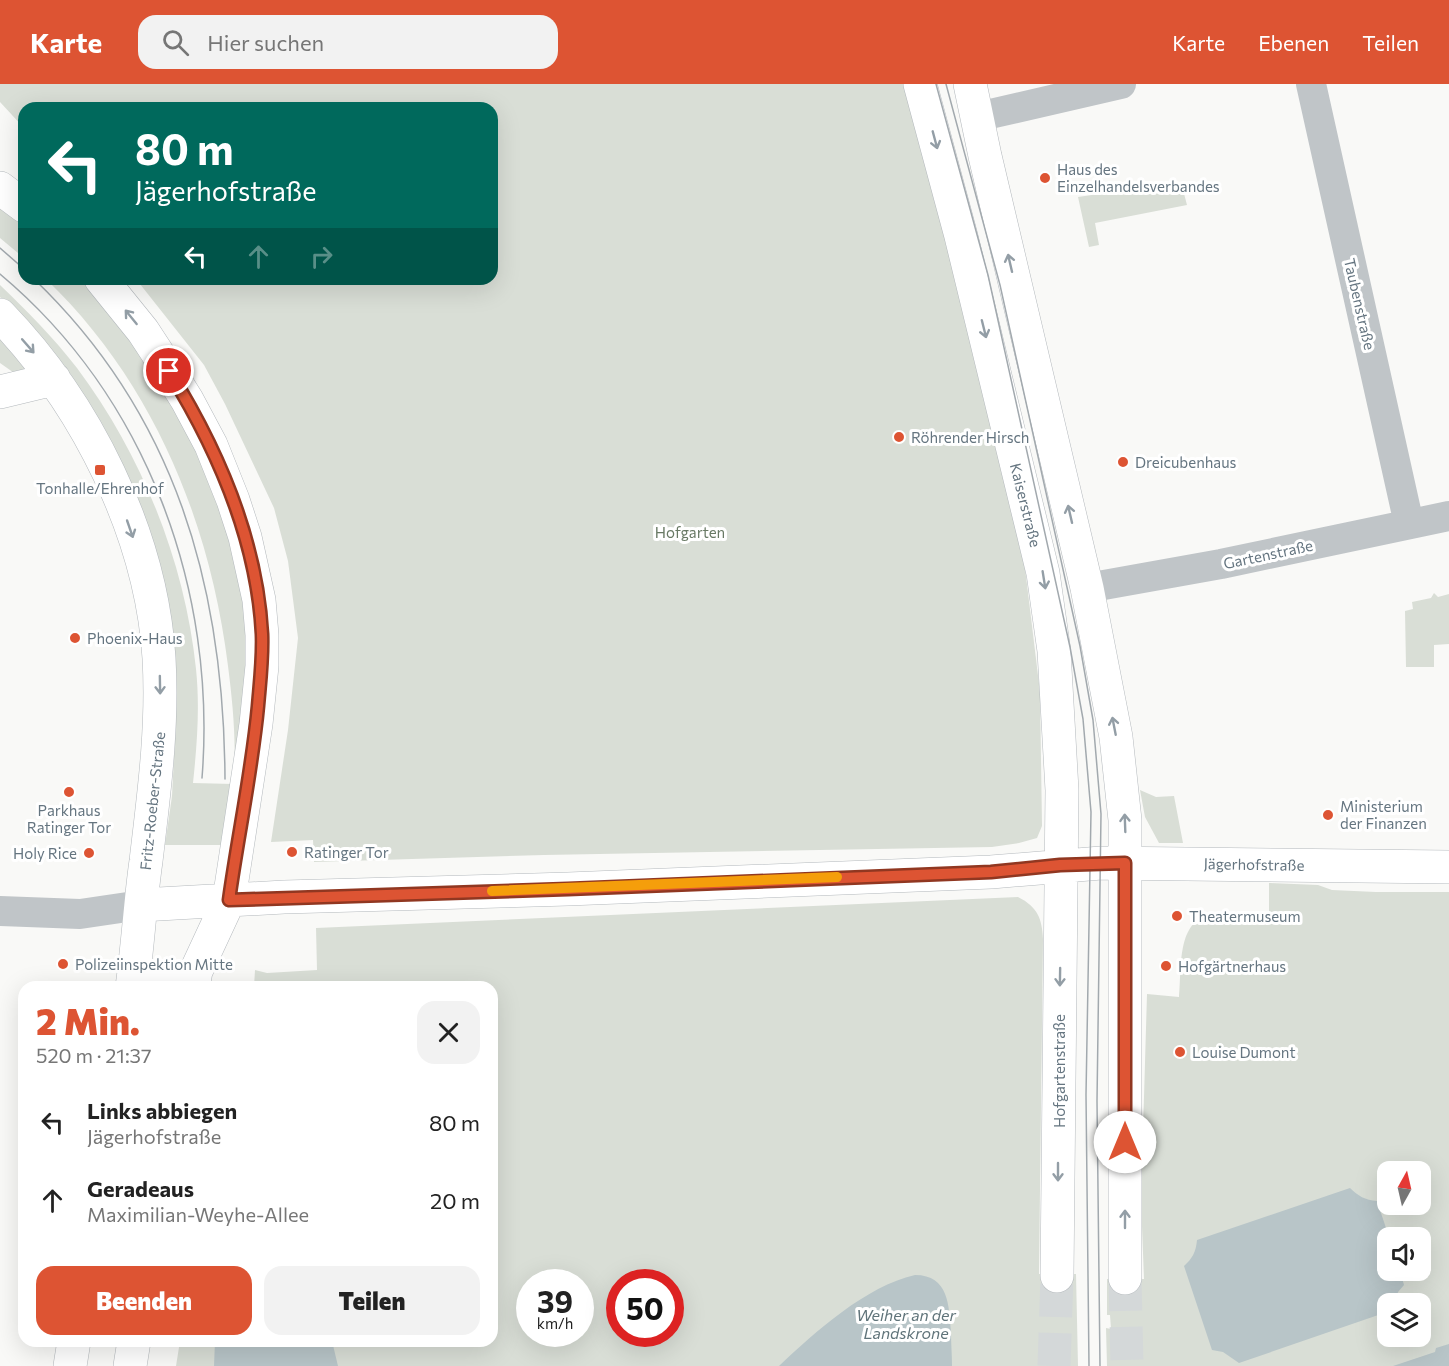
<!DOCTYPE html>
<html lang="de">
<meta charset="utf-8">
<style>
:root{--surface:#fff;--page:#f2f2f2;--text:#222;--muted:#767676;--accent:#dd5433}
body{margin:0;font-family:Commissioner,sans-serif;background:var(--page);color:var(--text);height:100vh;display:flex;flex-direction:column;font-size:22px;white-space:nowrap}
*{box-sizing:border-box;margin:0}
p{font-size:20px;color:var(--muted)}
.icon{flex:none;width:33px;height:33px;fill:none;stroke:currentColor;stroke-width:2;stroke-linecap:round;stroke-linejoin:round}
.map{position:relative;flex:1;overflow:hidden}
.drawer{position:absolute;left:18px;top:897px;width:480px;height:366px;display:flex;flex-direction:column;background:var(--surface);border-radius:18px;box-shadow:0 6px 24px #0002}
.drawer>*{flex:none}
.guide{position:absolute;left:18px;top:18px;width:480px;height:183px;border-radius:18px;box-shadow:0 6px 24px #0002;background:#00695c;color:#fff;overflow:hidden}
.needle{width:39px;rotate:8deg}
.controls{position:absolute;left:1377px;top:1077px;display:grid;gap:12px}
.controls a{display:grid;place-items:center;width:54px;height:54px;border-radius:12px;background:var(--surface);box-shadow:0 6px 24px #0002;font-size:30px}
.speed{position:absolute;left:516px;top:1185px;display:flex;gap:12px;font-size:30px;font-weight:700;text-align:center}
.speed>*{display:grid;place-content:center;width:78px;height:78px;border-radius:50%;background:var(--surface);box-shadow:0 6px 24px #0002;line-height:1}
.speed small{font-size:15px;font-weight:400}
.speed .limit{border:9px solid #d22;background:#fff;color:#111}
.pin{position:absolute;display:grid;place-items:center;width:51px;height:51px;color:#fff;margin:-26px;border:3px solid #fff;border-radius:50%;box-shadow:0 2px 6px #0007}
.me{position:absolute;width:66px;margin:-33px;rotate:0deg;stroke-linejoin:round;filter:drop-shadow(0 0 4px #0008)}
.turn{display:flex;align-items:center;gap:21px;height:126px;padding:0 18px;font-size:27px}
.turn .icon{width:78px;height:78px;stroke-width:2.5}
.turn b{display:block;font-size:42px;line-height:51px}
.lanes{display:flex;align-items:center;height:57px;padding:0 18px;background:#0003;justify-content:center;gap:30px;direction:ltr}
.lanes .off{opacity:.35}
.round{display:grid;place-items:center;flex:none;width:63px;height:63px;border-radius:18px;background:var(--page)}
.summary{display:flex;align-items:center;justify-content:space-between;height:102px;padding:0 18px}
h1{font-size:36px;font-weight:800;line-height:45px;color:var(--accent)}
.button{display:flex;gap:12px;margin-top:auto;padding:12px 18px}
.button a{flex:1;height:69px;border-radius:18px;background:var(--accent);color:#fff;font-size:24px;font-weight:800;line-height:69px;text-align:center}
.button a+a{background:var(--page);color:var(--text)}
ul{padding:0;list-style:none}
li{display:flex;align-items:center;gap:18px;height:78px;padding:0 18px}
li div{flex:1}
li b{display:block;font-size:22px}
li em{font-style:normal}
header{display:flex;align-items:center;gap:36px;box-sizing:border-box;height:84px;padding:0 30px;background:var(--accent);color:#fff}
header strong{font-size:28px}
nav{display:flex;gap:33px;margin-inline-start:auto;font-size:21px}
.search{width:420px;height:54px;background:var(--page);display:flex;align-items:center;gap:15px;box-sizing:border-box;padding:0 21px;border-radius:18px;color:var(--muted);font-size:22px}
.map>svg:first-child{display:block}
.green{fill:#d9ded6;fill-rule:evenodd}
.water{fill:#b8c5c8}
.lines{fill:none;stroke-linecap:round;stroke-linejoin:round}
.major-tunnel{stroke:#d4d8d9;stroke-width:33;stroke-dasharray:33 16;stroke-linecap:butt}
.major-casing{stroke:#b4b9bd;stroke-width:34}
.minor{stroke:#c0c5c8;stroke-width:30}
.major{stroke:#fff;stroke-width:33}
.tram{stroke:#a2a9ae;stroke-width:1.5}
.oneway{stroke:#939ea6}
.route-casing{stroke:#903721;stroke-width:15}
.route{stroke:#dd5433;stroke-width:10}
.slow{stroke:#f59e0b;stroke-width:10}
.poi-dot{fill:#dd5433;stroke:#fff;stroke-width:2}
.labels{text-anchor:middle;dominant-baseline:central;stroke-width:6;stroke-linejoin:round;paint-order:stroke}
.poi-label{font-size:15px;fill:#657580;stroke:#fff;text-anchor:start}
.street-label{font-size:15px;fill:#657580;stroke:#fff}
.park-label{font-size:15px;fill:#687964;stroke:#fff}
.water-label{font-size:16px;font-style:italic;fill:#60747a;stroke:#fff}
</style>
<header>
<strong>Karte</strong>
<div class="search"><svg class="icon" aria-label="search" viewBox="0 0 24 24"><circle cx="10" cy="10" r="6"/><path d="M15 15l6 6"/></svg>Hier suchen</div>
<nav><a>Karte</a><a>Ebenen</a><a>Teilen</a></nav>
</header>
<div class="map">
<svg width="1449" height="1282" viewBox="0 0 1449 1282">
<rect width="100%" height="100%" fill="#f9f9f7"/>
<path class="green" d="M 0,0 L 910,0 L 997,348 L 1025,484 L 1040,608 L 1042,742 L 1037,754 L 1019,759 L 992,763 L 544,771 L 314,778 L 313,756 L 271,758 L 288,646 L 298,554 L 288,477 L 274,424 L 225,320 L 204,281 L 136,195 L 492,195 L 492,24 L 24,24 L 24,44 L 0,18 Z
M 1181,98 L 1187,121 L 1095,139 L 1099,161 L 1089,163 L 1078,113 Z
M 0,113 L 24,130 L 24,174 L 0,154 Z
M 46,195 L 85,195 L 135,258 L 191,348 L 231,445 L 253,559 L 225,761 L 165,761 L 172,712 L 176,633 L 174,595 L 164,514 L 9,222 L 0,213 L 0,201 C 27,227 54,254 77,284 C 142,371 185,478 196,585 C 200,623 197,661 193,699 L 233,700 C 237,662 233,621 228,582 C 210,437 153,298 46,195 Z
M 0,249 L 32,288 L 17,291 L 0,279 Z
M 1434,509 L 1438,513 L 1449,510 L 1449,560 L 1434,561 L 1434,583 L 1406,583 L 1405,527 L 1413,525 L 1412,518 L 1431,514 Z
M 1140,706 L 1156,713 L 1174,712 L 1183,759 L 1159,759 L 1145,733 Z
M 1269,799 L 1318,801 L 1332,806 L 1376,808 L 1449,808 L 1449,1282 L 1107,1282 L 1106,1244 L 1111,1245 L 1110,1231 L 1107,1231 L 1107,1195 L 1144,1195 L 1141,1116 L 1147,910 L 1179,913 C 1182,885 1176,835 1212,831 C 1230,828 1250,831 1269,831 ZM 1388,1088 L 1420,1088 L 1420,1120 L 1388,1120 ZM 1388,1154 L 1420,1154 L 1420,1186 L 1388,1186 ZM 1388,1220 L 1420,1220 L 1420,1252 L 1388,1252 Z
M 1018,813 C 1038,823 1042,835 1043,855 L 1039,1190 L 1076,1190 L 1078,1282 L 176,1282 L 180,1257 L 492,1257 L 492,903 L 254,903 L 255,886 L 267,889 L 317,886 L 316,844 ZM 530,1198 L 580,1198 L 580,1250 L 530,1250 ZM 620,1198 L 670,1198 L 670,1250 L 620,1250 Z"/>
<path class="water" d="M 1350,1104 C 1358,1112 1365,1116 1377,1117 L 1389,1153 L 1388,1186 L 1400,1187 L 1404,1201 L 1398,1208 L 1395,1219 L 1388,1220 L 1387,1228 L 1239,1279 L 1223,1268 L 1212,1266 L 1184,1182 C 1192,1175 1196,1168 1197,1156 Z
M 915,1191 C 949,1191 949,1222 951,1248 C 951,1260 952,1271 952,1282 L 779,1282 C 815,1248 866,1202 915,1191 Z
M 215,1257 L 332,1257 L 338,1282 L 214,1282 Z
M 1449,1260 L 1449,1282 L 1393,1282 L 1435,1268 L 1436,1264 Z"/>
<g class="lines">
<path class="major-tunnel" d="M 1125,1194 L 1127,1282
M 1054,1282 L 1057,1192"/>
<g class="major-casing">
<path id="major" d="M 920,0 L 961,152 L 1043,489 L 1054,567 L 1062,706 L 1057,1192
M 970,0 L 985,72 L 1087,504 L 1116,653 L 1125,736 L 1125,1194
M 0,104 L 24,122
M 101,195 L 143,247 L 160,273 L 187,316 L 211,361 L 233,416 L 245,453 L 259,516 L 262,551 L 262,582 L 256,640 L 229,816 L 196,887 L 193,903
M 0,231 C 86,320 151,449 159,574 C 163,643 154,709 146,777 C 140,819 138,861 132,903
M 0,308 L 54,295
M 141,821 L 284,813 L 568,805 L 991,788 L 1101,779 L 1449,783
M 135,903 C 149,889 169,889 183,903
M 70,1282 L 74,1257
M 130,1282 L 134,1257"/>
</g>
<path class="minor" d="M 1311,0 L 1409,440
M 977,33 L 1121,0
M 1087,504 L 1221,480 L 1449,432
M 0,827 L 80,830 L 141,821"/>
<use href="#major" class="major"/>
<path class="tram" d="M 936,0 L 988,191 L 1070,563 L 1083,635 L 1091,728 L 1086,1011 L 1089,1282
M 946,0 L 1000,201 L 1080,562 L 1093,636 L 1101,730 L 1097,1017 L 1100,1282
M 0,164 L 24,185
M 0,190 C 147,313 217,506 202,694
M 34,195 C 176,331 224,503 225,695"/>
</g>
<defs><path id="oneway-shaft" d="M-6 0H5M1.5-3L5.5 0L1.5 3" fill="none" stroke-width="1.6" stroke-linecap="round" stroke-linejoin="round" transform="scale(1.5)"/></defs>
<g class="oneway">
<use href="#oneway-shaft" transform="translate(935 56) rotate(75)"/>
<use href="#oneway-shaft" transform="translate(1010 179) rotate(-103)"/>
<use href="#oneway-shaft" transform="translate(131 233) rotate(-129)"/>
<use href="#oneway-shaft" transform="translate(984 245) rotate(76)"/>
<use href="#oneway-shaft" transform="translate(28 262) rotate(49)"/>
<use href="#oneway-shaft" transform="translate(1070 430) rotate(-103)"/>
<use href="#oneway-shaft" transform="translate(130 445) rotate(71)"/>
<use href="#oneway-shaft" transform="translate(1044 496) rotate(81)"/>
<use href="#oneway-shaft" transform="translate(160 601) rotate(89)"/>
<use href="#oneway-shaft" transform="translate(1114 642) rotate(-101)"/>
<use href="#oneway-shaft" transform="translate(1125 739) rotate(-92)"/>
<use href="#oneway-shaft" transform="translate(1060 893) rotate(91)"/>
<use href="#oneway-shaft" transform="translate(1058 1088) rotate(90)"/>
<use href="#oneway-shaft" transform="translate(1125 1135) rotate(-90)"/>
</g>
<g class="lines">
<g class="route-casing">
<path id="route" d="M 169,287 C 218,366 257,456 262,550 C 263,574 260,598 258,622 C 252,687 238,751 229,816 L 568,805 L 991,788 L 1060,781 L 1125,779 L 1125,1058"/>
</g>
<use href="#route" class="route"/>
<path class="slow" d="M 492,807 L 837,793"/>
</g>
<g class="poi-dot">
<circle cx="1045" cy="94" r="6"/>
<circle cx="899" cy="353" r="6"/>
<circle cx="1123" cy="378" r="6"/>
<rect x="94" y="380" width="12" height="12" rx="3"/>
<circle cx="75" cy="554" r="6"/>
<circle cx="69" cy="708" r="6"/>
<circle cx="1328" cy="731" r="6"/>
<circle cx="292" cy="768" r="6"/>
<circle cx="89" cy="769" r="6"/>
<circle cx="1177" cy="832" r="6"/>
<circle cx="63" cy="880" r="6"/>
<circle cx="1166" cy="882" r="6"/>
<circle cx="1180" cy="968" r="6"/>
</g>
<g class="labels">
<g class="poi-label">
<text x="1057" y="85">Haus des<tspan x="1057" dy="17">Einzelhandelsverbandes</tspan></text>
<text x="911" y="353">Röhrender Hirsch</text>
<text x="1135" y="378">Dreicubenhaus</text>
<text x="100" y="404" text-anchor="middle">Tonhalle/Ehrenhof</text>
<text x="87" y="554">Phoenix-Haus</text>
<text x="1340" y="722">Ministerium<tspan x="1340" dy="17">der Finanzen</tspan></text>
<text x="69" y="726" text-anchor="middle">Parkhaus<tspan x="69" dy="17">Ratinger Tor</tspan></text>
<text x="304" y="768">Ratinger Tor</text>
<text x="77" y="769" text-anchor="end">Holy Rice</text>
<text x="1189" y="832">Theatermuseum</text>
<text x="75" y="880">Polizeiinspektion Mitte</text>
<text x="1178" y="882">Hofgärtnerhaus</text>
<text x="1192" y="968">Louise Dumont</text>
</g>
<g class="street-label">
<text transform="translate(1360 220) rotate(77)">Taubenstraße</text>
<text transform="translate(1026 421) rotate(76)">Kaiserstraße</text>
<text transform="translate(1268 470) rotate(-12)">Gartenstraße</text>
<text transform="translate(152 717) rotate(-84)">Fritz-Roeber-Straße</text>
<text transform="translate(1254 780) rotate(1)">Jägerhofstraße</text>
<text transform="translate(1059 987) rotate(-90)">Hofgartenstraße</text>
</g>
<g class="park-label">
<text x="690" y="448">Hofgarten</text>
</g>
<g class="water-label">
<text x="906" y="1230">Weiher an der<tspan x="906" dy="18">Landskrone</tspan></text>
</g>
</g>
</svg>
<div class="controls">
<a><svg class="needle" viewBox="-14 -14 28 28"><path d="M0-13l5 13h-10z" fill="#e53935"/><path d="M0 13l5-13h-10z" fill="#767676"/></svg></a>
<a><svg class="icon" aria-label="sound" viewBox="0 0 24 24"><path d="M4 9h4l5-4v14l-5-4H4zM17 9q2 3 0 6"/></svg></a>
<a><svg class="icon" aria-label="layers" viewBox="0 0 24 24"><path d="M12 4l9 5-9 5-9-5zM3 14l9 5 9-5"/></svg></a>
</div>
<div class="speed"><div>39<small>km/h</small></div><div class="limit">50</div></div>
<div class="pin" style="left:169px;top:287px;background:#d93025"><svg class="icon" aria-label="arrive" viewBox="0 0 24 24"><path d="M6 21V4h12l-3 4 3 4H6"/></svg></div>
<svg class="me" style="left:1125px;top:1058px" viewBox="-20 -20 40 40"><circle r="19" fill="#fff"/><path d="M0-13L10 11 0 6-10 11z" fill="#dd5433"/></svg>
<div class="guide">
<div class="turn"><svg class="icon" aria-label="left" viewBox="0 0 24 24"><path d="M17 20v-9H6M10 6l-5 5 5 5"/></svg><div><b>80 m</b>Jägerhofstraße</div></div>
<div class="lanes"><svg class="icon" aria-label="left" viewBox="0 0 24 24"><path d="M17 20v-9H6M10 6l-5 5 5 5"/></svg><svg class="icon off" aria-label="ahead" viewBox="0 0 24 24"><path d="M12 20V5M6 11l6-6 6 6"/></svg><svg class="icon off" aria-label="right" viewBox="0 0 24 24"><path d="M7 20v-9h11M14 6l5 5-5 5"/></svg></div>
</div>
<section class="drawer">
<div class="summary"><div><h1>2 Min.</h1><p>520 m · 21:37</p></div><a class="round"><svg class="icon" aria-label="close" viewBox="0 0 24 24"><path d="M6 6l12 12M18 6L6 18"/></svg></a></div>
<ul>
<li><svg class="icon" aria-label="left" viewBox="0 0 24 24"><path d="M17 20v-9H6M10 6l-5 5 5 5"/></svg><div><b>Links abbiegen</b><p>Jägerhofstraße</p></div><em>80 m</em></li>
<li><svg class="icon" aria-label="ahead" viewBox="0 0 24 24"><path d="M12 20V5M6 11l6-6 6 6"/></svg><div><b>Geradeaus</b><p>Maximilian-Weyhe-Allee</p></div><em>20 m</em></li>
</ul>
<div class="button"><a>Beenden</a><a>Teilen</a></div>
</section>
</div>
